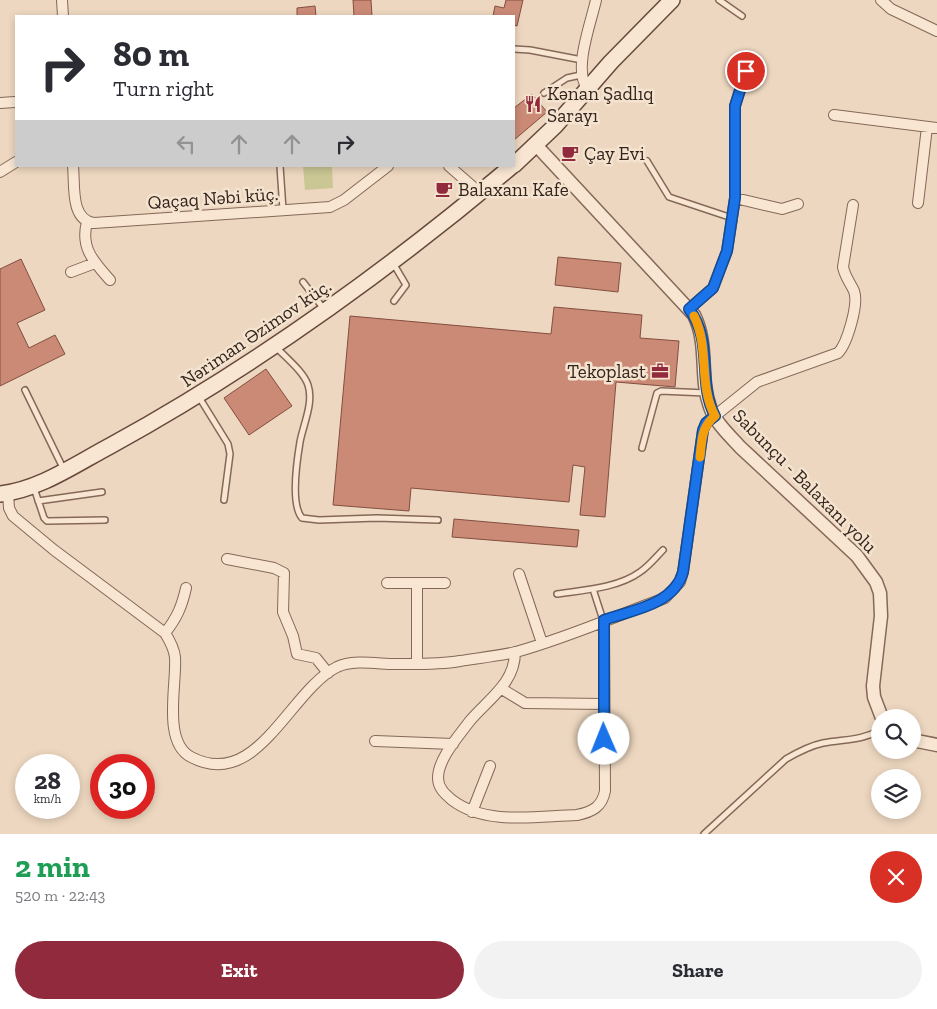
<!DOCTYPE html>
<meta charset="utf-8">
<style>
:root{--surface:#fff;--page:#f2f2f3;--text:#2b2b33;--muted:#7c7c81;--accent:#922a3d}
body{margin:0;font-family:"Zilla Slab",serif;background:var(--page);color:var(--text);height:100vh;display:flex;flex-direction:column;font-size:19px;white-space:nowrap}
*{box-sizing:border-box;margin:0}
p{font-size:16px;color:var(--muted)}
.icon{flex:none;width:28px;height:28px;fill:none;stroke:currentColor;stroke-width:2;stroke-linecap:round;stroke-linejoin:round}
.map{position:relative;height:834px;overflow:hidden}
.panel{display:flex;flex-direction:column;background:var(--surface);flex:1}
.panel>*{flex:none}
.hud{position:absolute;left:15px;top:15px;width:500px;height:152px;border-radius:0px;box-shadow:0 2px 8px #0003;background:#fff;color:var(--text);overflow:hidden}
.tools{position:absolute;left:871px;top:709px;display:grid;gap:10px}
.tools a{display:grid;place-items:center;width:50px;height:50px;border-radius:50%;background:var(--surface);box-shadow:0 2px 8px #0003;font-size:25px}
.speed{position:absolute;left:15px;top:754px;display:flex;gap:10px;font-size:25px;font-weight:700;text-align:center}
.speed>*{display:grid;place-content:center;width:65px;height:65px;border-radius:50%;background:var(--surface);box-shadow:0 2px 8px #0003;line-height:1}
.speed small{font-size:12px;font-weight:400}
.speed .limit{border:8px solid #d22;background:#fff;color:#111}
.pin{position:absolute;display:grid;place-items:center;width:42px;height:42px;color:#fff;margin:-21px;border:2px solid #fff;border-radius:50%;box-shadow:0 1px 5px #0007}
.me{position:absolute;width:55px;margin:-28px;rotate:359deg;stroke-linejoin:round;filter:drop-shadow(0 0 4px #0008)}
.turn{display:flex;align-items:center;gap:18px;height:105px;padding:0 15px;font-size:22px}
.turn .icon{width:65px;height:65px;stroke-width:2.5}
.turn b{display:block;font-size:35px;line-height:42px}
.lanes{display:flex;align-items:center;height:48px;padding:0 15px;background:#0003;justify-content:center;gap:25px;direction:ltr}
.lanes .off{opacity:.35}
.round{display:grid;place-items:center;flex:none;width:52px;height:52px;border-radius:26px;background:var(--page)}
.overview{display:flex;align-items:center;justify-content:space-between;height:85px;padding:0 15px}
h1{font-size:30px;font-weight:800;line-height:38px;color:#1e9e55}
.button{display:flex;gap:10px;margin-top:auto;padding:10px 15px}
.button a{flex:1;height:58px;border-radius:30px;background:var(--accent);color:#fff;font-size:20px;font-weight:800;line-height:58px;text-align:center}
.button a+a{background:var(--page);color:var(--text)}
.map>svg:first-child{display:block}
.green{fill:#cac794}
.building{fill:#ca8a76;stroke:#834e3f}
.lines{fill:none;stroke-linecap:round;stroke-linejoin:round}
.service-casing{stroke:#856858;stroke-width:8}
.minor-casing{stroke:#856858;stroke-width:12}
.tertiary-casing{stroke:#856858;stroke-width:15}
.secondary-casing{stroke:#67493c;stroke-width:18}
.service{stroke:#f8e6d2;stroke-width:5}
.minor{stroke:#f8e6d2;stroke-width:10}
.tertiary{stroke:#f8e6d2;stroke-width:12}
.secondary{stroke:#f8e6d2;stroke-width:15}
.route-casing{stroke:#114b97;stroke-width:12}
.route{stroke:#1a73e8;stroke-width:9}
.slow{stroke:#f59e0b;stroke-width:9}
.labels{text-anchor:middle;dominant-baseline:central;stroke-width:5;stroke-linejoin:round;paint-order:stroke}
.poi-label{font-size:19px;fill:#35241c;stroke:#f4e3cf;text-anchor:start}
.street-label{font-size:19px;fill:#35241c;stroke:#f4e3cf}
</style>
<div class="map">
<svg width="937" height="834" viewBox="0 0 937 834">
<rect width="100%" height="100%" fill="#edd7c0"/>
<path class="green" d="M 303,166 L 332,166 L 333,188 L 305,190 Z"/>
<path class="building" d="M 353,0 L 371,0 L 372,16 L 354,16 Z
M 506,0 L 523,0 L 517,26 L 514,25 L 514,16 L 493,16 L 495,6 L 504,8 Z
M 315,6 L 316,16 L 297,16 L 297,8 Z
M 532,94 L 547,112 L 514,140 L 514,108 Z
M 558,257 L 621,263 L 618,292 L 555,285 Z
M 21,259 L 45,310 L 17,323 L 29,348 L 55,335 L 65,354 L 0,386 L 0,269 Z
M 554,307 L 642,315 L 640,338 L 679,341 L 675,387 L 616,382 L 605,517 L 580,515 L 585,467 L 573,465 L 569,502 L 411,488 L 409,511 L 333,505 L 350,316 L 551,334 Z
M 266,369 L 292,406 L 249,435 L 224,398 Z
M 454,519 L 579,530 L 577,547 L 452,537 Z"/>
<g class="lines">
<g class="service-casing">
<path id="service" d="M 719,0 L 742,16
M 514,49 L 530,50 L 582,60
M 544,93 L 567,78 L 581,75
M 647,161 L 669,197 L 732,218
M 280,166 L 283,210
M 393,263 L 406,285 L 394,301
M 303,282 L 324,309
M 276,347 C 286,358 303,371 308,385 C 314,403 303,425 300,442 C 297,460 290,504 302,518 L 319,520 L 377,518 L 438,520
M 25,390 L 64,470
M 199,397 L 228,444 L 230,454 L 224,500
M 642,448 L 657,393 L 661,391 L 706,393
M 34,488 L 44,518 L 47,521 L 105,520
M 38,501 L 102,492
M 593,589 L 603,620
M 557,594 C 584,590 618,588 640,572 C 649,566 656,557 663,550
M 704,834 L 786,759 C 798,752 809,746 823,743 C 843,739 861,741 880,730"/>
</g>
<g class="minor-casing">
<path id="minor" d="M 62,0 L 63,16
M 881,0 L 891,9 L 937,31
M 587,88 C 573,69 591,23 596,0
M 0,103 L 15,102
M 834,115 L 937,128
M 73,166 C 75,185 70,220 94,223 L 330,207 L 344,200 L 388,166
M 449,166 L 480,193
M 0,172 L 16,162
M 735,198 L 782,209 L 798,204
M 918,203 L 927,127
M 87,222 C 80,248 94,262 110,280
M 71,272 L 95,263
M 689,309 L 713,288 L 727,251 L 735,198 L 735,106 L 746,71
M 8,494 L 9,508 L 13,516 L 54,550 L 165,633 C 170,641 174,648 175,657 C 177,684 162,742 191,757 C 257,792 289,691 337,667 C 352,660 372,663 389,664 C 413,664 437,665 460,661 C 479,658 498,656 516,652 C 567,638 616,616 665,598 L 680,582 L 683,572 L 703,430 L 706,423 L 757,382 L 838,353 C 847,344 859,304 854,291 C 850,282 845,277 843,267 L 853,205
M 227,559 L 274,568 L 284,573 L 283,612 L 293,636 L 297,654 L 316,658 L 328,673
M 519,574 L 542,643
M 387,583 L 445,583
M 417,583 L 417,664
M 165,633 C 177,618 182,606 186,588
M 515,652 C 515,684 487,700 469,722 C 458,737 438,759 438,778 C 438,788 445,794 452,800 C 486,826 537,816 577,815 C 592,812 602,807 605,791 L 604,620
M 502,689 L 525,703 L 604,704
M 375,741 L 453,744
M 472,812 L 490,766"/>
</g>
<g class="tertiary-casing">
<path id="tertiary" d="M 536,145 L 694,315 C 709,345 699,377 710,407 C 715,422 729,435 740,447 L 857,556 L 876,582 L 880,593 L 881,616 L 873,686 L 874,697 L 882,718
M 912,740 L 937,745"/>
</g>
<g class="secondary-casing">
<path id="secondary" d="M 514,165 L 555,126 L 611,62 L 672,0
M 0,494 C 39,490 76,464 110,446 C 254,367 386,272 512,166"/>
</g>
<use href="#service" class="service"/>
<use href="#minor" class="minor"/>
<use href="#tertiary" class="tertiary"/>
<use href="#secondary" class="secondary"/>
</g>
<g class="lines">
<g class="route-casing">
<path id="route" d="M 604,739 L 604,620 C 632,610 674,605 683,572 L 703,430 L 706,423 L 715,416 C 697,383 714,341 689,309 L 713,288 L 727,251 L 735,198 L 735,106 L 746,71"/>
</g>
<use href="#route" class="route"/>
<path class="slow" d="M 694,316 C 710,348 698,385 715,416 C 701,427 702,441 700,457"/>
</g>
<defs>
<g id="restaurant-bare" transform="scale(1.35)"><path d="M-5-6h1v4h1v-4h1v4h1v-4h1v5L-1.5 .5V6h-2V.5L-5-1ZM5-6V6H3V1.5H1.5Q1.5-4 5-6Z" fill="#922a3d" stroke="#f4e3cf" stroke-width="2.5" paint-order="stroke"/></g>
<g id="cafe-bare" transform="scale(1.35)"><path d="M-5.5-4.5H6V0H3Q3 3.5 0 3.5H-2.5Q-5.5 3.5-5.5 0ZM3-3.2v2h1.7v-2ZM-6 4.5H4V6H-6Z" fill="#922a3d" stroke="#f4e3cf" stroke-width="2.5" paint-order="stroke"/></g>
<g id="office-bare" transform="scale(1.35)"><path d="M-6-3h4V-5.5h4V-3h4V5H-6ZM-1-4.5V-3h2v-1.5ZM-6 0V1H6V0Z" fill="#922a3d" stroke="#f4e3cf" stroke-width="2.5" paint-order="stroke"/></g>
</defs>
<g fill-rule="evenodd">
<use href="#restaurant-bare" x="533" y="104"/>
<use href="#cafe-bare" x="570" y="153"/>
<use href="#cafe-bare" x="444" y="189"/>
<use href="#office-bare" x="660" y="371"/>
</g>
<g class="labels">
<g class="poi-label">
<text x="547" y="93">Kənan Şadlıq<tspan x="547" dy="22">Sarayı</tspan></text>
<text x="584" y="153">Çay Evi</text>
<text x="458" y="189">Balaxanı Kafe</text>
<text x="646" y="371" text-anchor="end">Tekoplast</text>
</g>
<g class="street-label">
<text transform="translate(213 198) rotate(-4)">Qaçaq Nəbi küç.</text>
<text transform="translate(256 333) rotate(-34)">Nəriman Əzimov küç.</text>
<text transform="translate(805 481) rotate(45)">Sabunçu - Balaxanı yolu</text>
</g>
</g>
</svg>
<div class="tools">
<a><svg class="icon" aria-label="search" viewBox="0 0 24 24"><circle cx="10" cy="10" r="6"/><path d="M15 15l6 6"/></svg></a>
<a><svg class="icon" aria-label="layers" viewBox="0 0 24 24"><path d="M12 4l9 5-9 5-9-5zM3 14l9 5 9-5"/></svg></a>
</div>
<div class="speed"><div>28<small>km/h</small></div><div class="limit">30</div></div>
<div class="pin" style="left:746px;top:71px;background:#d93025"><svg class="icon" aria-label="arrive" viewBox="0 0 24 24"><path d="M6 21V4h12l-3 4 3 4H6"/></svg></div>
<svg class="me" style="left:604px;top:739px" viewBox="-20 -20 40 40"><circle r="19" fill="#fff"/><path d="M0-13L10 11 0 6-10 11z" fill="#1a73e8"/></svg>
<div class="hud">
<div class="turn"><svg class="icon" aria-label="right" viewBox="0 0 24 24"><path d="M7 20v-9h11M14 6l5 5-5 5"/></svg><div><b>80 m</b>Turn right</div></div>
<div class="lanes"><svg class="icon off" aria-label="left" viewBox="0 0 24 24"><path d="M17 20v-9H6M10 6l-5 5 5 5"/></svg><svg class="icon off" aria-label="ahead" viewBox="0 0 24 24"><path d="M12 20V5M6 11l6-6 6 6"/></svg><svg class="icon off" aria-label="ahead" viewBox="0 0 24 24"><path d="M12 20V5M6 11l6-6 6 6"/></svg><svg class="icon" aria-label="right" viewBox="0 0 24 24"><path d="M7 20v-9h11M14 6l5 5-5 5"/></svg></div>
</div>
</div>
<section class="panel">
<div class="overview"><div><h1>2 min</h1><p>520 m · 22:43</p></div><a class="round" style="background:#d93025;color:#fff"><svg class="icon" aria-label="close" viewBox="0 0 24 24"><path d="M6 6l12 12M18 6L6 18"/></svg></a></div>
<div class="button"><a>Exit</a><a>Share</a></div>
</section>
